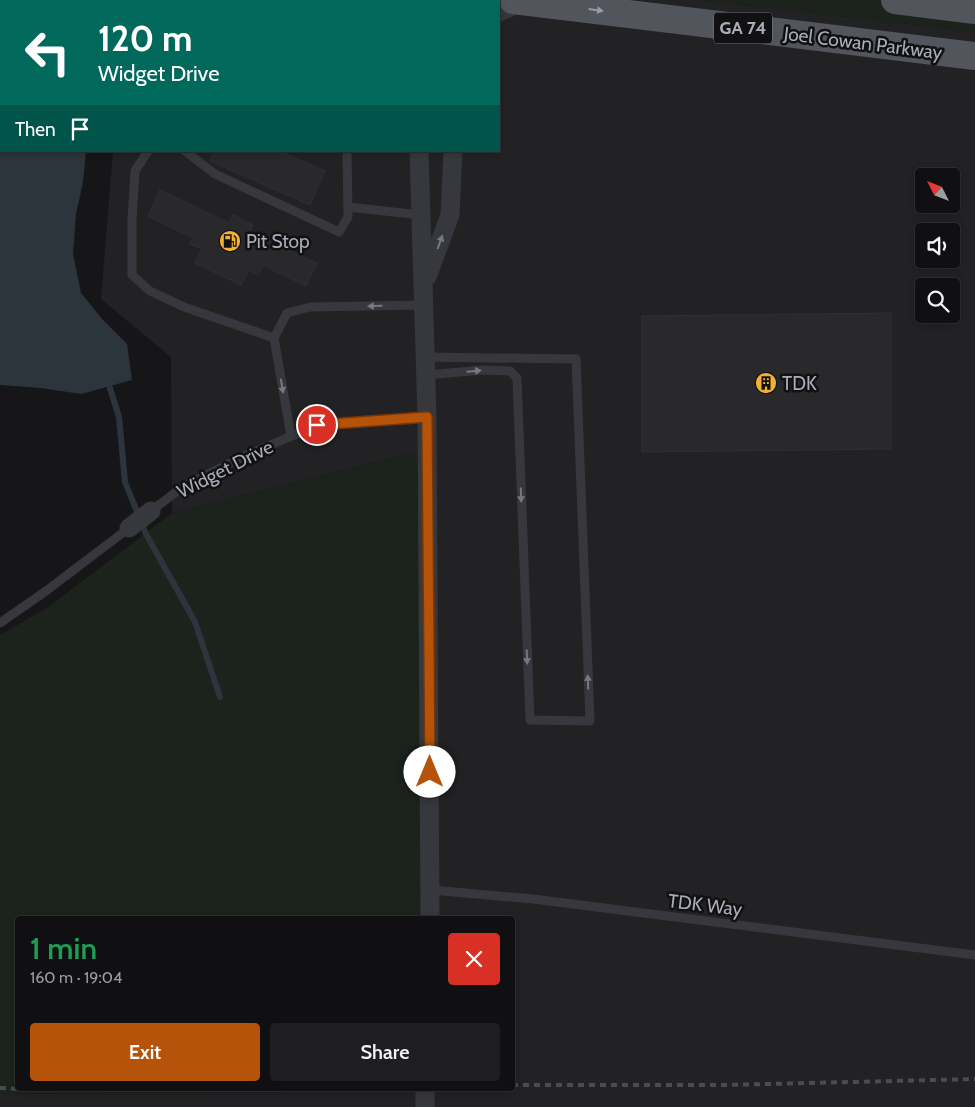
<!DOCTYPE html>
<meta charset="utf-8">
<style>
:root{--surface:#101012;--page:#1e1e20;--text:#f1f3f6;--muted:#9c9d9f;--line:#303032;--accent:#b45309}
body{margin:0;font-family:Cabin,sans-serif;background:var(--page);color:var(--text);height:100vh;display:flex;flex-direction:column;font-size:19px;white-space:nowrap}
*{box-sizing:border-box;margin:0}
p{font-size:16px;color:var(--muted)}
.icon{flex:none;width:28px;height:28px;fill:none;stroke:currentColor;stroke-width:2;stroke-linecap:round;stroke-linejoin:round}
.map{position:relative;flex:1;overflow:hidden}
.panel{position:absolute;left:15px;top:916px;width:500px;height:175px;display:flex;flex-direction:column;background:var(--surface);border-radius:5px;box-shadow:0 2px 8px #0003,0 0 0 1px var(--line)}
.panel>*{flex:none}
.hud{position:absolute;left:0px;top:0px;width:500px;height:152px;box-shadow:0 2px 8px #0003,0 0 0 1px var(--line);background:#00695c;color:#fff;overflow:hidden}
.needle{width:32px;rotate:312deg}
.fabs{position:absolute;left:915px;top:168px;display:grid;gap:10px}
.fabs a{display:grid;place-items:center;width:45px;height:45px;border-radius:5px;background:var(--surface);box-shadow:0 2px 8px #0003,0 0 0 1px var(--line);font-size:25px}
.pin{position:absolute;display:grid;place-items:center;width:42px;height:42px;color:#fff;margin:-21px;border:2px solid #fff;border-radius:50%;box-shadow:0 1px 5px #0007}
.me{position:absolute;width:55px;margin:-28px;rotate:0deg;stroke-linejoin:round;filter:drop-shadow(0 0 4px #0008)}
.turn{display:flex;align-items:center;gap:18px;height:105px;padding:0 15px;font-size:22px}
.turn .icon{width:65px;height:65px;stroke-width:2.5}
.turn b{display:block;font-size:35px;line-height:42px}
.then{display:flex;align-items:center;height:48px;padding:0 15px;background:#0003;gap:10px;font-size:19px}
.round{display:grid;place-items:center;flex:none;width:52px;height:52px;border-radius:5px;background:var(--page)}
.summary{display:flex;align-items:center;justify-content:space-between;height:85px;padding:0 15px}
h1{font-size:30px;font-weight:600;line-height:38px;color:#1e9e55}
.cta{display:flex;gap:10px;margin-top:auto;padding:10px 15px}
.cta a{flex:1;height:58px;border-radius:5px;background:var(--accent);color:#fff;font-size:20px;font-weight:600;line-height:58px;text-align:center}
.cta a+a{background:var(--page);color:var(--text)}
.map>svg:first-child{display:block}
.built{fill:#222225;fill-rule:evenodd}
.green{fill:#1c231d}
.water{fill:#2c353c}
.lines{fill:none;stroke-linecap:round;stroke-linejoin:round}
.stream{stroke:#2c353c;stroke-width:6}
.building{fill:#29292c;stroke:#303034}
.lane{stroke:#37383d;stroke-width:9}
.street{stroke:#37383d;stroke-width:19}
.primary{stroke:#53555c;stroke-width:28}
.rail{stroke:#4a4c52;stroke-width:4;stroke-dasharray:6 5;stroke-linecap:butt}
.oneway{fill:#979ba6}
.oneway2{fill:#757881}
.route-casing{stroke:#753606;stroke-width:12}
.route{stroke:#b45309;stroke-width:9}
.labels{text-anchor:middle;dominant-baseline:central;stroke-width:5;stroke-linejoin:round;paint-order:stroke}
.shield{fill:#111113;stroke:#7b7e86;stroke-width:1}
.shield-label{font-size:18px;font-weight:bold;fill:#a8adb8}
.street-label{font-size:19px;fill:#a8adb8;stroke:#111113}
.poi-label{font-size:19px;fill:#a8adb8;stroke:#111113;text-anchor:start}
</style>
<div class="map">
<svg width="975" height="1107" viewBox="0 0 975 1107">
<rect width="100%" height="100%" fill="#161618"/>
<path class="built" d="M 132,0 L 701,0 L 975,32 L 975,1107 L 0,1107 L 0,1094 L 512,1089 L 512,919 L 423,919 L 417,452 L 172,513 L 171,357 L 101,299 L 113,151 L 499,151 L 499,1 ZM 924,176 L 951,176 L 951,204 L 924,204 ZM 924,231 L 951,231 L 951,259 L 924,259 ZM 924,286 L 951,286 L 951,314 L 924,314 Z"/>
<path class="green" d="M 701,0 L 975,0 L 975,32 Z
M 417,452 L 423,919 L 18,919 L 18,1089 L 425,1089 L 426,1091 L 0,1094 L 0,635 L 47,608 L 172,513 Z"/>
<path class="water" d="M 0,53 L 1,151 L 86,151 L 83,182 L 76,214 L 73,254 L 81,293 L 103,320 L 127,344 L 132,380 L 81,394 L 41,388 L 0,385 Z"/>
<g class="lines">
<path class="stream" d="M 110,388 L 119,417 L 125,482 L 146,534 L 195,622 L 220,697"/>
</g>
<path class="building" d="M 214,151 L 279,151 L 325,171 L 310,205 L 210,161 Z
M 160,190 L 229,223 L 233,215 L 253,225 L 250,232 L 317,263 L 306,286 L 263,265 L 258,275 L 249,270 L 241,285 L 195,263 L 202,249 L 190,244 L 193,238 L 148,216 Z
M 891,313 L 891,449 L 642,452 L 642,316 Z"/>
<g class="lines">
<path class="lane" d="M 75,0 L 76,1
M 108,1 L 108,0
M 148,151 L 135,171 L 132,220 L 132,275 L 150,291 L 184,307 L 274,338
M 185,151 L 215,174 L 339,232 L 348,217 L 347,151
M 348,207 L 421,215
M 425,357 L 576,359 L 590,721 L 530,720 L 517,378 L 510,371 L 483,370 L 426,375
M 291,436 L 274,338 L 287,313 L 310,307 L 424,305
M 151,511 L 184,486 L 238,459 L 317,425 L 427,417
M 0,623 L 46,591 L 129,528
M 431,890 L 533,899 L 975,955"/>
<path class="street" d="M 415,0 L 415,1
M 499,12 L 524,1
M 419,151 L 427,417 L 430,919
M 427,277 L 450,215 L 453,151
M 129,528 L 151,511
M 425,1107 L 425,1089"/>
<path class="primary" d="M 513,0 L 975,56
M 895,0 L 975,10"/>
<path class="rail" d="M 512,1085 L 725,1085 L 975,1079
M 0,1088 L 18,1089
M 25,1089 L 79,1089"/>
</g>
<defs><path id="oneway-solid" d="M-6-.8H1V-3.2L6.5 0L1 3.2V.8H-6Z" transform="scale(1.25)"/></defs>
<use class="oneway" href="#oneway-solid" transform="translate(596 10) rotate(7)"/>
<g class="oneway2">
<use href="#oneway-solid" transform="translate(440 242) rotate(-70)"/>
<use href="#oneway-solid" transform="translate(375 306) rotate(179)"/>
<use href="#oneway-solid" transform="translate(474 371) rotate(-5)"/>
<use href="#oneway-solid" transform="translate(282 386) rotate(80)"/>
<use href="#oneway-solid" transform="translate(521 495) rotate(88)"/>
<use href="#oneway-solid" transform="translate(527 657) rotate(88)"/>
<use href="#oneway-solid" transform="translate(588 682) rotate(-92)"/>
</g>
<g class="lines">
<g class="route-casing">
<path id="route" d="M 317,425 L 427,417 L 430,772"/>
</g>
<use href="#route" class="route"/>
</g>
<defs>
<g id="fuel-disc" transform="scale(1.125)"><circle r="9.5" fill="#f2b134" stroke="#111113"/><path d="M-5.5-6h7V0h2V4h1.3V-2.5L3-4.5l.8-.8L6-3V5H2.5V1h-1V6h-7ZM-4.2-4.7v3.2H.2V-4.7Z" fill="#111"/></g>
<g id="building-disc" transform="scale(1.125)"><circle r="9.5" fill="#f2b134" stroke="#111113"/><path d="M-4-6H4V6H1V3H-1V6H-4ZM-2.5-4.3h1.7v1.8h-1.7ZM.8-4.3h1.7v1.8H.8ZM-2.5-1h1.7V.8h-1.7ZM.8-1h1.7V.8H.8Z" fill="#111"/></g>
</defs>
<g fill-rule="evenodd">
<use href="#fuel-disc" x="230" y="241"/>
<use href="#building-disc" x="766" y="383"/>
</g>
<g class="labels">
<rect class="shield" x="714" y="12.5" width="58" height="31" rx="4"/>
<g class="shield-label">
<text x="743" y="28">GA 74</text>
</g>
<g class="street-label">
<text transform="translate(863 43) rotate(7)">Joel Cowan Parkway</text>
<text transform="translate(225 469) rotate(-27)">Widget Drive</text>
<text transform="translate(705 905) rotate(7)">TDK Way</text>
</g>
<g class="poi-label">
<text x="246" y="241">Pit Stop</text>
<text x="782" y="383">TDK</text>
</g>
</g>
</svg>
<div class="fabs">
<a><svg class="needle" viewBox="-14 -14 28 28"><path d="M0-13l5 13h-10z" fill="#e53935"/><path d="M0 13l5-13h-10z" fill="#9c9d9f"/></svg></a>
<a><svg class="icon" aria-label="sound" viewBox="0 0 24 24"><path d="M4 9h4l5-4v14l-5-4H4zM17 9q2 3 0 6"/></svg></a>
<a><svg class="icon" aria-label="search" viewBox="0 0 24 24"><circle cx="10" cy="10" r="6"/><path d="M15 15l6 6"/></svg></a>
</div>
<div class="pin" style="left:317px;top:425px;background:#d93025"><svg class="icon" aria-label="arrive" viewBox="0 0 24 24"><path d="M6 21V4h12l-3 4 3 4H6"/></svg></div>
<svg class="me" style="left:430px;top:772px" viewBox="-20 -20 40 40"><circle r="19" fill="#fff"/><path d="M0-13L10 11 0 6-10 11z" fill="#b45309"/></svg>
<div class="hud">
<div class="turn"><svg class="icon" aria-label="left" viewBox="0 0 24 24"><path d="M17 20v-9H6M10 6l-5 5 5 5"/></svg><div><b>120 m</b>Widget Drive</div></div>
<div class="then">Then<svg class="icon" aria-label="arrive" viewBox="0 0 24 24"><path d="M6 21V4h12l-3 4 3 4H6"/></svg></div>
</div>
<section class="panel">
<div class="summary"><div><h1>1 min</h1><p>160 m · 19:04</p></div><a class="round" style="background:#d93025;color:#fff"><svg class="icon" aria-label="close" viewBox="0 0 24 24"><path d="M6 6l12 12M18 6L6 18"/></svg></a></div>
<div class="cta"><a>Exit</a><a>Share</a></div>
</section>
</div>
